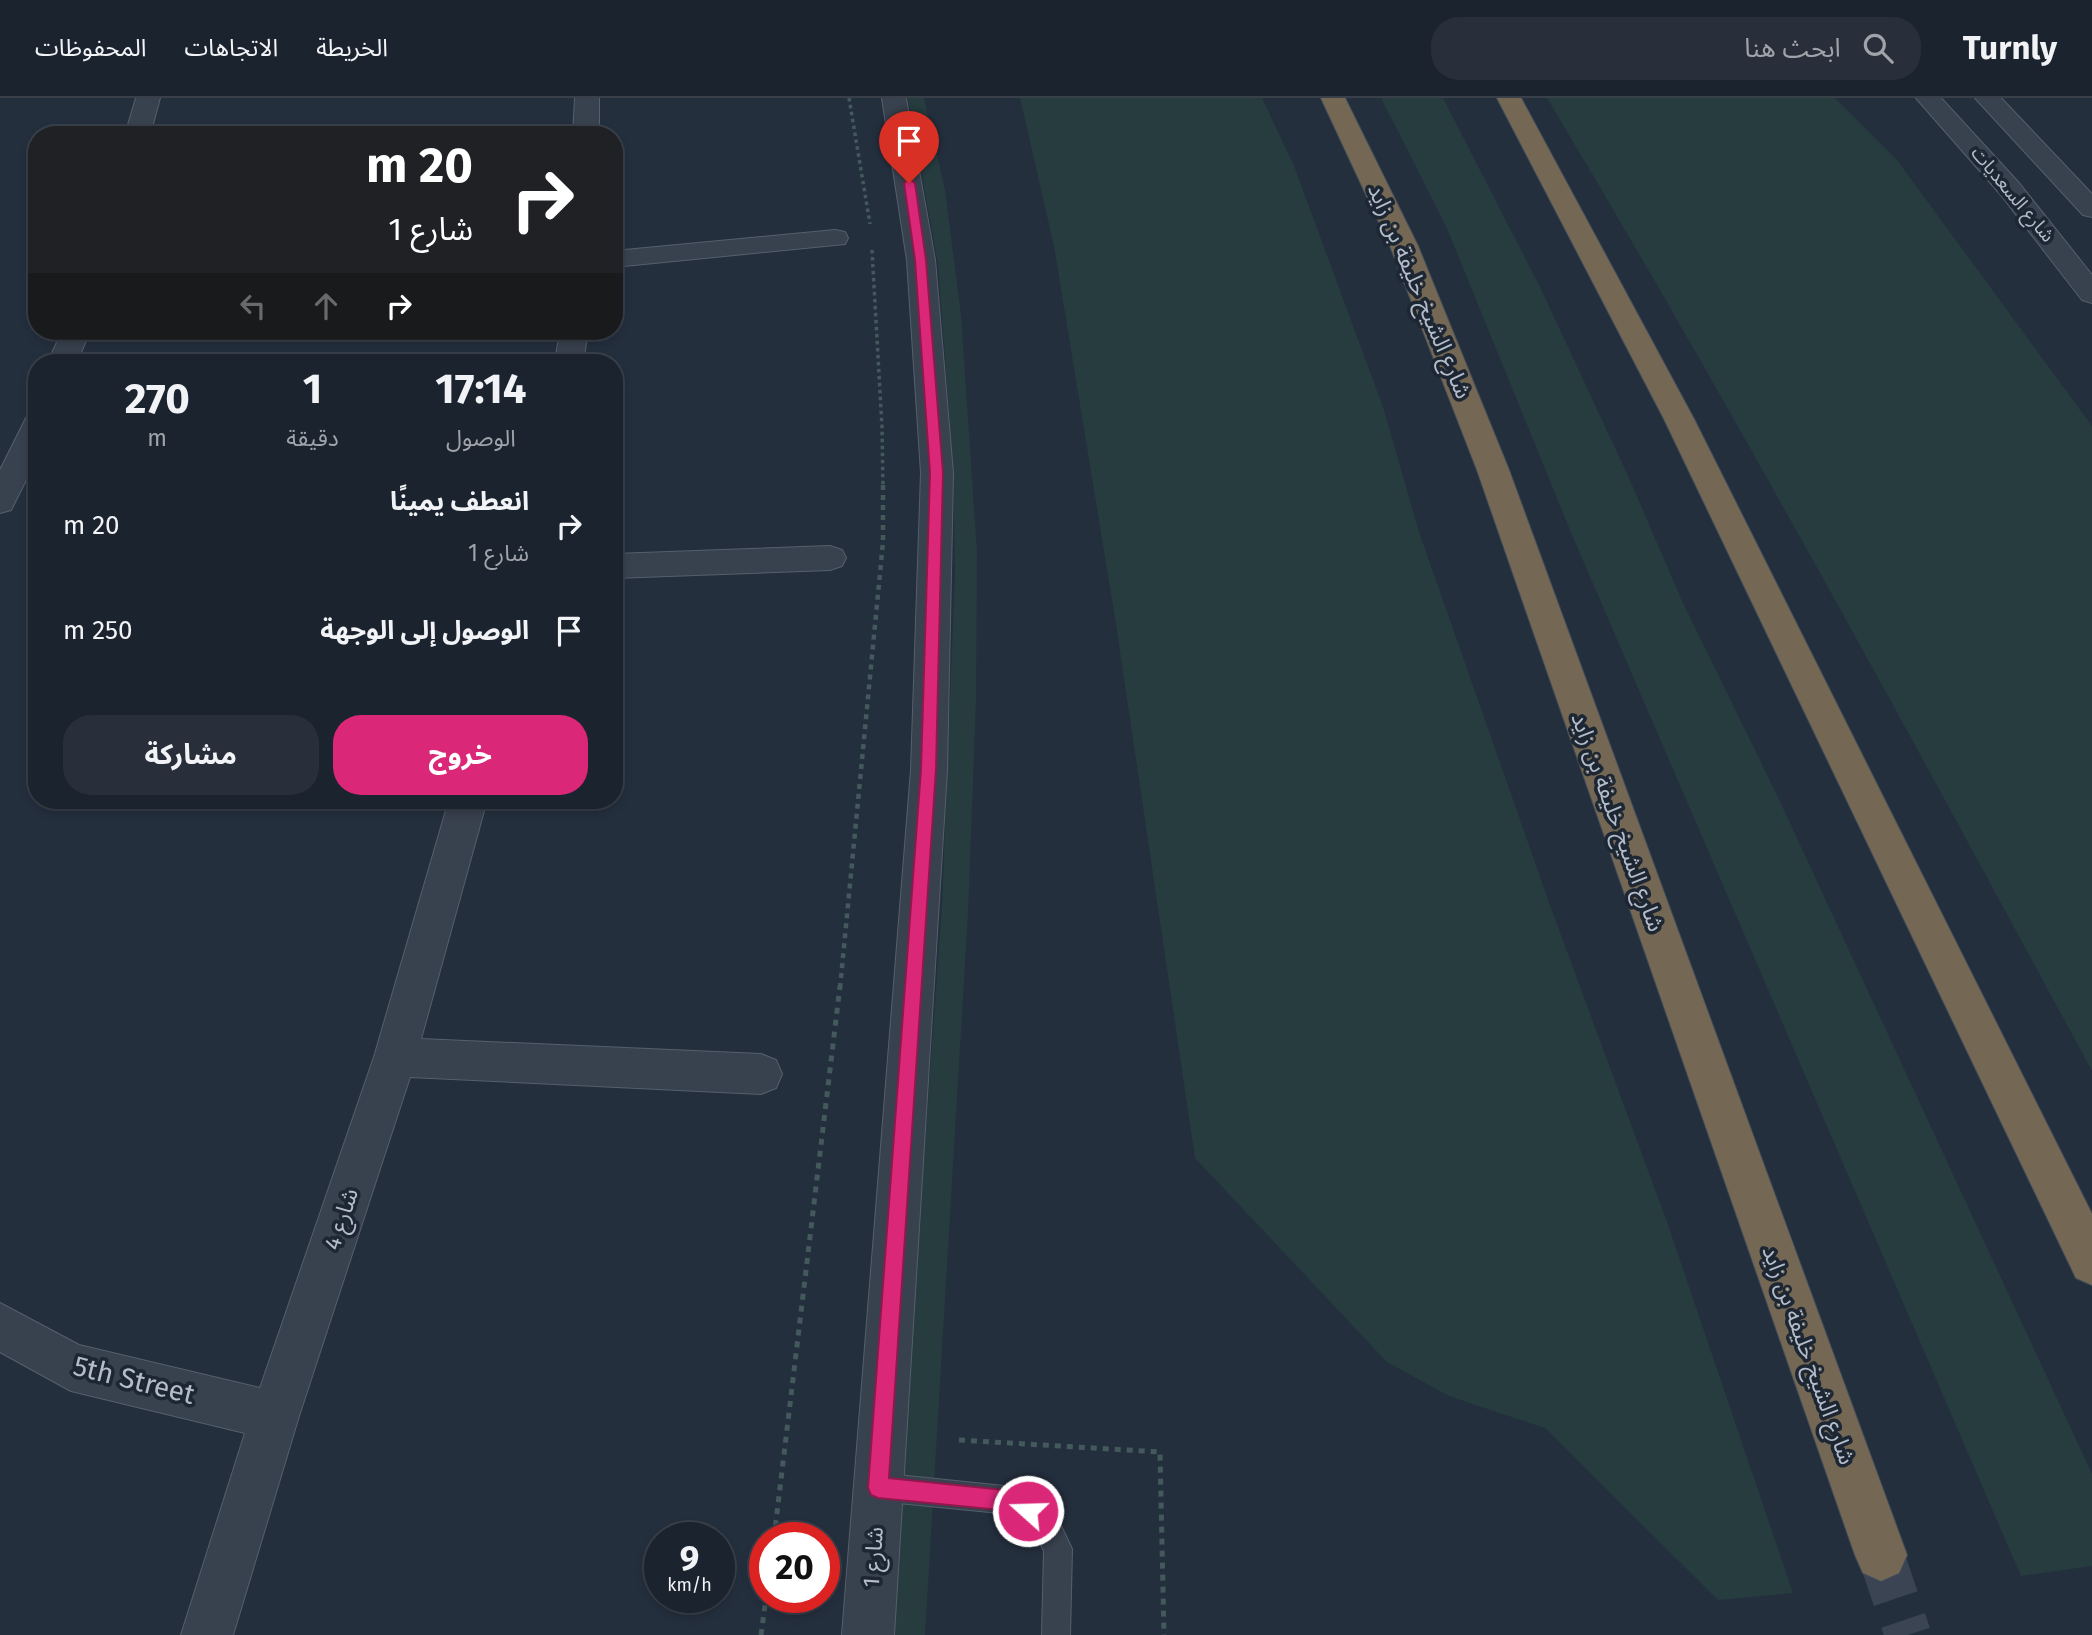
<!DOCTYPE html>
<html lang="ar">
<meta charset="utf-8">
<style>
:root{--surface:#1b232e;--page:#282f3a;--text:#f1f3f6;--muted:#a0a4aa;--line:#39404a;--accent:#db2777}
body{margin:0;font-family:"Fira Sans","Noto Sans Arabic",sans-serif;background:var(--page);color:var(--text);direction:rtl;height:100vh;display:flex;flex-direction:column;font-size:26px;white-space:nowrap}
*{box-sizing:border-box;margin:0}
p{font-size:23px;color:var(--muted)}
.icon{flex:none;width:38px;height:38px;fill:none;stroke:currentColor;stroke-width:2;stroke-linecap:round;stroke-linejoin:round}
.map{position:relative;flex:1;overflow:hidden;direction:ltr}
.side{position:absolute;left:28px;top:256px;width:595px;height:455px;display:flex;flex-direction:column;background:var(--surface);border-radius:28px;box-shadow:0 4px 10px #0003,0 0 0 2px var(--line);direction:rtl}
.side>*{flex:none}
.top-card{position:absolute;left:28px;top:28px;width:595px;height:214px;border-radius:28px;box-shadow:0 4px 10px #0003,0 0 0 2px var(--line);direction:rtl;background:#202124;color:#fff;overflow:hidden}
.speed{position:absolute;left:644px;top:1424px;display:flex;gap:14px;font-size:35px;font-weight:700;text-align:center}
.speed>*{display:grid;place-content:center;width:91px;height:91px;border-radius:50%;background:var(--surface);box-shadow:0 4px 10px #0003,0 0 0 2px var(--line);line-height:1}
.speed small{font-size:18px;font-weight:400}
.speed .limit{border:10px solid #d22;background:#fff;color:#111}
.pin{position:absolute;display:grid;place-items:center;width:60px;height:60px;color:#fff;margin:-72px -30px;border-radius:50% 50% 50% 0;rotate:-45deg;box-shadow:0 0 7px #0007}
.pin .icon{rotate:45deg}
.me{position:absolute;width:77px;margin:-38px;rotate:290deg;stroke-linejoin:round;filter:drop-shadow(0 0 5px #0008)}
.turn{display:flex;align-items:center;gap:24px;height:147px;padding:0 35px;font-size:32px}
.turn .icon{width:91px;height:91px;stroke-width:2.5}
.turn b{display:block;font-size:49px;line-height:60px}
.lanes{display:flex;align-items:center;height:66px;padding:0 35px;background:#0003;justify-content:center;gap:35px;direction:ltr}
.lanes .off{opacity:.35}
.eta{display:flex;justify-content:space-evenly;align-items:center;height:119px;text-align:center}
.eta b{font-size:42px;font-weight:700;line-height:49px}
.cta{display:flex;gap:14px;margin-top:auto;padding:14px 35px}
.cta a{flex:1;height:80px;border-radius:28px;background:var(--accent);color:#fff;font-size:28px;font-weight:700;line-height:80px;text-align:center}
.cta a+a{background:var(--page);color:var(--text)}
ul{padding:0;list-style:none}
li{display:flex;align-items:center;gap:21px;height:105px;padding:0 35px}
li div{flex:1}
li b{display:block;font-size:26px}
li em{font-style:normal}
header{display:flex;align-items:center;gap:42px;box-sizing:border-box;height:98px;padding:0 35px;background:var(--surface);border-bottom:2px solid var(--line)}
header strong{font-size:33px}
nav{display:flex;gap:38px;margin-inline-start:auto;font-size:24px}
.search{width:490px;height:63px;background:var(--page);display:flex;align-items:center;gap:18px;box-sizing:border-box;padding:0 24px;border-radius:28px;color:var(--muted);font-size:26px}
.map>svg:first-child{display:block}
.green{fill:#263c3f}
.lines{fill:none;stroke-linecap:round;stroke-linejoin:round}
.motorway-tunnel{stroke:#3a4453;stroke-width:46;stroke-dasharray:46 23;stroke-linecap:butt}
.service-casing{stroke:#565f6c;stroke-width:2}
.minor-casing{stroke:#565f6c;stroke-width:2}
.tertiary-casing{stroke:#565f6c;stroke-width:2}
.motorway-casing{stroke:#434c59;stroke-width:2}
.path-far2{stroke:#44595c;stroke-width:3.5;stroke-dasharray:3.5 3.5;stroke-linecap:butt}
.path-far1{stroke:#44595c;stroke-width:4.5;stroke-dasharray:5 5;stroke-linecap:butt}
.path{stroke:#44595c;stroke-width:5;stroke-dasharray:6 6;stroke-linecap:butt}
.service{fill:#38414e;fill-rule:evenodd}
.minor{fill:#38414e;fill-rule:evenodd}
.tertiary{fill:#38414e;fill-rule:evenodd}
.motorway{fill:#746855;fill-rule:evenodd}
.route{fill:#db2777;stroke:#8e194d;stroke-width:2}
.labels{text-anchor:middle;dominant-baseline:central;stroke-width:7;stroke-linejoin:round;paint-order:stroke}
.far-street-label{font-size:19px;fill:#b4bcc9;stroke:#1d2633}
.street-label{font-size:23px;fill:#b4bcc9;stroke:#1d2633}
.near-street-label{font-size:28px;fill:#b4bcc9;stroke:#1d2633}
</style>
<header>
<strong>Turnly</strong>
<div class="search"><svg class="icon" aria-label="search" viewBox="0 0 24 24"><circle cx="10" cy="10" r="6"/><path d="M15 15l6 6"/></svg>ابحث هنا</div>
<nav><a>الخريطة</a><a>الاتجاهات</a><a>المحفوظات</a></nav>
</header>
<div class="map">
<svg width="2092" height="1537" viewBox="0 0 2092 1537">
<rect width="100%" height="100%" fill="#242f3e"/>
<path class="green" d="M 908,0 L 924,0 L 945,92 L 961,217 L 977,454 L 976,603 L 968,815 L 925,1537 L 890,1537 L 942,807 L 955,472 L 953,367 L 938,166 Z
M 1020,0 L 1262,0 L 1294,68 L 1383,309 L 1419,434 L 1551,810 L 1667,1124 L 1793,1495 L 1718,1502 L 1545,1330 L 1449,1298 L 1387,1264 L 1195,1060 L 1116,526 L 1054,148 Z
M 1381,0 L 1443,0 L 1540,189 L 1629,380 L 1683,505 L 1776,695 L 2092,1376 L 2092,1468 L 2021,1478 L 1572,437 L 1446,128 Z
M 1547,0 L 1835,0 L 1897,62 L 2092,328 L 2092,973 C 1915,646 1738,319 1547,0 Z"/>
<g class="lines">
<path class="motorway-tunnel" d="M 1881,1457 L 1908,1537"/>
<g class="service-casing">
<path id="service" d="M 878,1375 L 1014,1389 L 1054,1413 L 1072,1451 L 1070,1537 L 1042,1537 L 1044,1453 L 1034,1433 L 1010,1416 L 878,1403 L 868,1399 L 864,1389 L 868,1379 Z"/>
</g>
<g class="minor-casing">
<path id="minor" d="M 136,0 L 160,0 L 150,37 L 125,37 Z
M 575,0 L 599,0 L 599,37 L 573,37 Z
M 882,0 L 906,0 L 935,162 L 953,375 L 947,672 L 894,1537 L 842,1537 L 911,672 L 921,375 L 907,162 Z
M 835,132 L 845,134 L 848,140 L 845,146 L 614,169 L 614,153 Z
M 62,233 L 90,233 L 77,264 L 48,264 Z
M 560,233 L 588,233 L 583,264 L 555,264 Z
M 37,317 L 37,360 L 11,412 L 0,415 L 0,372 L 26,320 Z
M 830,448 L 842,452 L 846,460 L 842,468 L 830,472 L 614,480 L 614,456 Z
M 449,702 L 487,702 L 421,941 L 761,956 L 776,962 L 782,976 L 776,990 L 761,996 L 410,979 L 299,1318 L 233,1537 L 181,1537 L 245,1335 L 71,1293 L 0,1254 L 0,1205 L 79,1247 L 260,1290 L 374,959 Z"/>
</g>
<g class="tertiary-casing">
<path id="tertiary" d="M 1916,0 L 1941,0 L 2019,85 L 2092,177 L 2092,205 L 2082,202 L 2001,97 Z
M 1975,0 L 2001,0 L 2092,96 L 2092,119 L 2083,117 Z"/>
</g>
<g class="motorway-casing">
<path id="motorway" d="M 1321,0 L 1345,0 L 1418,148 L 1509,372 L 1907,1457 L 1899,1475 L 1881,1483 L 1863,1475 L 1855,1457 L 1477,372 L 1390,148 Z
M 1497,0 L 1521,0 L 1694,321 L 2092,1116 L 2092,1187 L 2076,1180 L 1664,321 Z"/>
</g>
<path class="path-far2" d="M 849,0 L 870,126
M 872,152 L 882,329 L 883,389"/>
<path class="path-far1" d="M 840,890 L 883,444 L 883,387"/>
<path class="path" d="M 959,1342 L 1160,1354 L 1164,1537
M 774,1440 L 840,888
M 761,1537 L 766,1500"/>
<use href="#service" class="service"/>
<use href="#minor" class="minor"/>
<use href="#tertiary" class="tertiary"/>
<use href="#motorway" class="motorway"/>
</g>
<path class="route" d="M 909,81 L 915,85 L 926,162 L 943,375 L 936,671 L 889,1380 L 1014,1393 L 1036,1406 L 1039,1413 L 1036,1421 L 1028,1424 L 1010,1413 L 878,1400 L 871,1397 L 868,1390 L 921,671 L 930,375 L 915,162 L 904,85 Z"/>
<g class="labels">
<g class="far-street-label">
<text transform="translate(2013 96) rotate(50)">شارع السعديات</text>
</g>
<g class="street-label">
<text transform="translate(1420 193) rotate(67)">شارع الشيخ خليفة بن زايد</text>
<text transform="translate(1618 724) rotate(70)">شارع الشيخ خليفة بن زايد</text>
<text transform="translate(341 1121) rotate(-72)">شارع 4</text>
<text transform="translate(1809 1257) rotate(70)">شارع الشيخ خليفة بن زايد</text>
<text transform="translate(873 1459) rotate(-86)">شارع 1</text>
</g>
<g class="near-street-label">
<text transform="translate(134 1282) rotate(14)">5th Street</text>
</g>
</g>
</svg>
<div class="speed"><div>9<small>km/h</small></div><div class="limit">20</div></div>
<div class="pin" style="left:909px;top:85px;background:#d93025"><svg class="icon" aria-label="arrive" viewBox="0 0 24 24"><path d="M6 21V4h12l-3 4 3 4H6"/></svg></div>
<svg class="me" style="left:1028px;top:1413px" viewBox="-20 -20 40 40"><circle r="17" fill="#db2777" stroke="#fff" stroke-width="3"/><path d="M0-11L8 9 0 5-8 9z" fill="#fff"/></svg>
<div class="top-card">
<div class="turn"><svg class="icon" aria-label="right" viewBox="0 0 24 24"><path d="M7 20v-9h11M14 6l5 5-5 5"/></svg><div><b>20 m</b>شارع 1</div></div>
<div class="lanes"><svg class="icon off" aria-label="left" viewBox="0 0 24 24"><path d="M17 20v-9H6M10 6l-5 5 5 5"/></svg><svg class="icon off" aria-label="ahead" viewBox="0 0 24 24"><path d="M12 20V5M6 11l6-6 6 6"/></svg><svg class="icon" aria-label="right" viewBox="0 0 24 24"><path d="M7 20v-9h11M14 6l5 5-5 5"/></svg></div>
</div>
<section class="side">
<div class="eta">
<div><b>17:14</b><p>الوصول</p></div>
<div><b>1</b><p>دقيقة</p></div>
<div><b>270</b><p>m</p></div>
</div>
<ul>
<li><svg class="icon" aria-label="right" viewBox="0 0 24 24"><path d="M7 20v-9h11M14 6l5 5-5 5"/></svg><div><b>انعطف يمينًا</b><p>شارع 1</p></div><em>20 m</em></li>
<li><svg class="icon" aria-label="arrive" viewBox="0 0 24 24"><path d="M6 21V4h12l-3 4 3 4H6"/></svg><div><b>الوصول إلى الوجهة</b></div><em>250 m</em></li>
</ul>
<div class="cta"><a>خروج</a><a>مشاركة</a></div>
</section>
</div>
